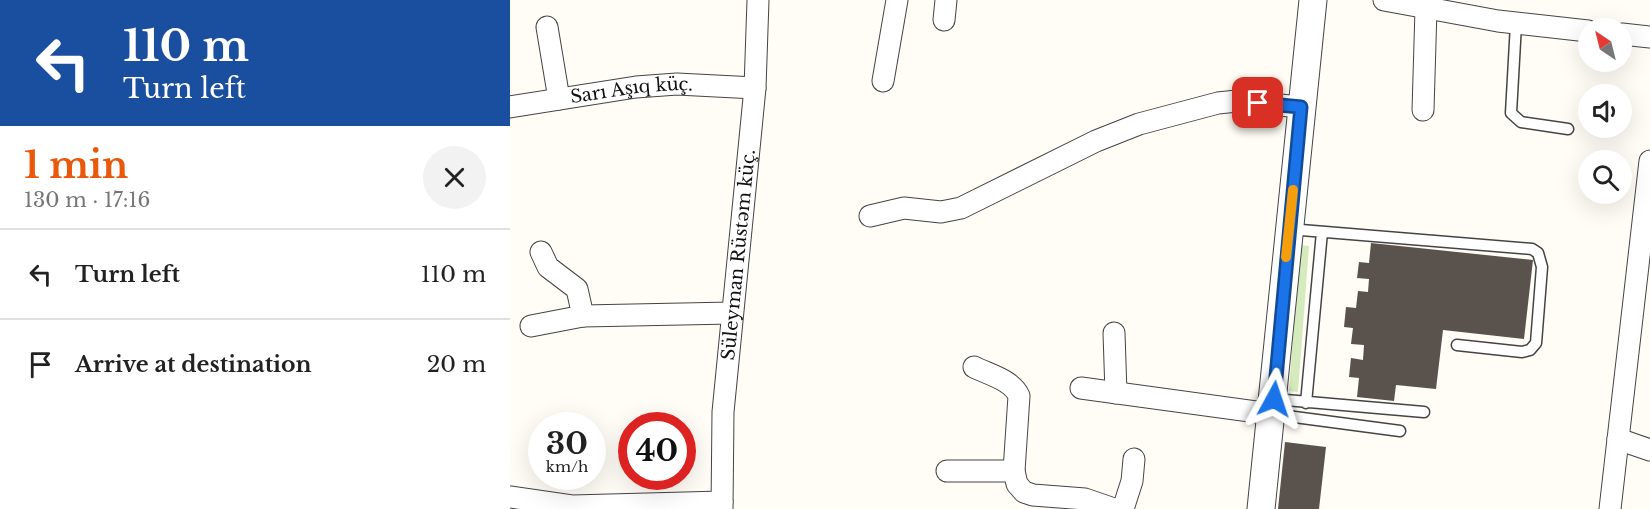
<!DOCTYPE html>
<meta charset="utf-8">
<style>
:root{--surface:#fff;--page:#f2f2f2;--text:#222;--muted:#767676;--line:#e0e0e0;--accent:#ea580c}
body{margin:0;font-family:"Libre Baskerville",serif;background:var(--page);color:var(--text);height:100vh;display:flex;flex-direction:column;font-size:22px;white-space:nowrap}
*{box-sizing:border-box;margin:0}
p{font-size:20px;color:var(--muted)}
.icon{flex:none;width:33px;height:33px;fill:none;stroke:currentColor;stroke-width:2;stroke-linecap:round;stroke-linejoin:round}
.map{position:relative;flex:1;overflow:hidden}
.details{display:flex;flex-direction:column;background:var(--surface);width:510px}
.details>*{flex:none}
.guide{background:#1a4fa0;color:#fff;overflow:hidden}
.needle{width:39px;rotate:325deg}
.tools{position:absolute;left:1068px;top:18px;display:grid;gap:12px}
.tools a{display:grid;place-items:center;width:54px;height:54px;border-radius:50%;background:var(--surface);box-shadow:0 6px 24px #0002;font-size:30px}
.speed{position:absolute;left:18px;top:412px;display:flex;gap:12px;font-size:30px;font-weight:700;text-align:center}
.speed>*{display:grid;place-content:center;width:78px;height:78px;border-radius:50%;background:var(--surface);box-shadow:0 6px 24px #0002;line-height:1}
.speed small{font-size:15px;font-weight:400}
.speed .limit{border:9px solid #d22;background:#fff;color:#111}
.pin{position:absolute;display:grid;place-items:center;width:51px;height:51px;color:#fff;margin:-26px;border-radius:12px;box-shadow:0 3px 9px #0006}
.me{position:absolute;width:66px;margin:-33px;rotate:5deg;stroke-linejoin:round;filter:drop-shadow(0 0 4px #0008)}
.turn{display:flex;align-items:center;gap:21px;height:126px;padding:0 24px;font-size:27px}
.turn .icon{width:78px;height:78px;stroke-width:2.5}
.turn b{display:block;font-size:42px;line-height:51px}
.round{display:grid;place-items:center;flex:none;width:63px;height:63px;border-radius:32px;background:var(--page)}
.summary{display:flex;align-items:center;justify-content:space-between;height:102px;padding:0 24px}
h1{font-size:36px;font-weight:700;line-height:45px;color:var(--accent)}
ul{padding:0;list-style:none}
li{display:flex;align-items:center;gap:18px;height:90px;padding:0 24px;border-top:2px solid var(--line)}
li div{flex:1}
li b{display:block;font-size:22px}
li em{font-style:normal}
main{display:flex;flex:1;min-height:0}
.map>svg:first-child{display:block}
.green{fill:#d5ebbd}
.building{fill:#5a524d}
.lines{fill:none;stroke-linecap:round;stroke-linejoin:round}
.service-casing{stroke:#444;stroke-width:13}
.minor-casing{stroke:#444;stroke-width:23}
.tertiary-casing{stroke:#444;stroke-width:29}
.service{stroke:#fff;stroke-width:10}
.minor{stroke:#fff;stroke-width:21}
.tertiary{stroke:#fff;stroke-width:27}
.route-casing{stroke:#114b97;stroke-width:15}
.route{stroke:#1a73e8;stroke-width:10}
.slow{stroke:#f59e0b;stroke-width:10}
.labels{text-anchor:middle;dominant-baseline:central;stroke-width:6;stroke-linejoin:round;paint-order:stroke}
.street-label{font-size:18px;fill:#111;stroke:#fff}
</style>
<main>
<section class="details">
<div class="guide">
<div class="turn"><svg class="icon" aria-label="left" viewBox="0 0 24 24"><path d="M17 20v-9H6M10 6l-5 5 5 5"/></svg><div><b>110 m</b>Turn left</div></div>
</div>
<div class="summary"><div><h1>1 min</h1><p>130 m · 17:16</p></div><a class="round"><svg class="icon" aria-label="close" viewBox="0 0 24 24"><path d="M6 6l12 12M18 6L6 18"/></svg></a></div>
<ul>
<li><svg class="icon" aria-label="left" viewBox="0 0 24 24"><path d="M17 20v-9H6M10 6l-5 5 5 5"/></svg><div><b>Turn left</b></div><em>110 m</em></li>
<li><svg class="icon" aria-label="arrive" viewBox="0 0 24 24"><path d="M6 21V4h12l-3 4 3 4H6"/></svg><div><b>Arrive at destination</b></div><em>20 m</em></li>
</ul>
</section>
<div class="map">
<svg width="1140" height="509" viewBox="0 0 1140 509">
<rect width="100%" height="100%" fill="#fffdf5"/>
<path class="green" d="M 790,245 L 799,246 L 788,392 L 779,391 Z"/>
<path class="building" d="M 861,243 L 1023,260 L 1014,339 L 933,330 L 926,389 L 886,385 L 884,401 L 847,397 L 849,378 L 839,377 L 841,358 L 853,360 L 854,345 L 841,344 L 843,328 L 834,327 L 836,307 L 846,308 L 848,291 L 858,292 L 859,279 L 847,278 L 849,262 L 859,263 Z
M 775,442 L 816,447 L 809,509 L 768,509 Z"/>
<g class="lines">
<g class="service-casing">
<path id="service" d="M 1006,24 L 1001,113 L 1011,122 L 1058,129
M 779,229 L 1022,249 L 1028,253 L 1032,267 L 1026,343 L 1020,350 L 1012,352 L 947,345
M 764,399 L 914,412
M 796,403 L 812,232
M 762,414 L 890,431"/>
</g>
<g class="minor-casing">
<g id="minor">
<path d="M 874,0 L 988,21 L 1078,31"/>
<path d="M 434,20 L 436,0"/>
<path d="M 37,27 L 49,99"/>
<path d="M 1112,34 L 1140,37"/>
<path d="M 373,81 L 387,0"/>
<path id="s1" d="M 0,107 L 126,87 L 167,84 L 245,88"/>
<path d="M 913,110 L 916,9"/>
<path d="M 360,216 L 394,208 L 431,212 L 451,208 L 586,141 L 629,124 L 708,103 L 727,101 L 791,107"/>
<path d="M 31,252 L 38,267 L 67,289 L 73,316"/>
<path d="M 21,326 L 73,316 L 222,313"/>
<path d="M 604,333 L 606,393"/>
<path d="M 464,367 C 480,375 502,380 509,396 L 504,471 L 507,484 L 514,492 L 523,495 L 575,499 L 604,509"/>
<path d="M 571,388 L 762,414"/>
<path d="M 1108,439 L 1140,450"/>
<path d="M 437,471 L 504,471"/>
<path d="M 0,497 L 62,506 L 212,502"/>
<path id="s2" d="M 212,509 L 213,412 L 245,88 L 248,0"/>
<path d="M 613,509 L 622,481 L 624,459"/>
<path d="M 1100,509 L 1140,161"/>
</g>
</g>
<g class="tertiary-casing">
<path id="tertiary" d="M 751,509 L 803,0"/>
</g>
<use href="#service" class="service"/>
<use href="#minor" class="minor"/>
<use href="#tertiary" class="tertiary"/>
</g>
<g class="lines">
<g class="route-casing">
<path id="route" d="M 748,103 L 791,107 L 764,399"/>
</g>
<use href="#route" class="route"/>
<path class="slow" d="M 776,257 L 783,190"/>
</g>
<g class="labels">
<g class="street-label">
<text stroke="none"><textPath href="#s1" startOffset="123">Sarı Aşıq küç.</textPath></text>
<text stroke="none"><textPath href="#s2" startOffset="255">Süleyman Rüstəm küç.</textPath></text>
</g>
</g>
</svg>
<div class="tools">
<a><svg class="needle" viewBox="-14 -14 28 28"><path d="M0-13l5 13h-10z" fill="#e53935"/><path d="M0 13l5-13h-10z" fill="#767676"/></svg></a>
<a><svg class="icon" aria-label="sound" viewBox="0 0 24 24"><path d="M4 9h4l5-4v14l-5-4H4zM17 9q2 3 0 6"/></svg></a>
<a><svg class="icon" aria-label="search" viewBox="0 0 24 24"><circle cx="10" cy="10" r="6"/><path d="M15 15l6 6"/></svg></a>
</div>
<div class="speed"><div>30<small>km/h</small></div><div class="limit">40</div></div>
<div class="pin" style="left:748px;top:103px;background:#d93025"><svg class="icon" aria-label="arrive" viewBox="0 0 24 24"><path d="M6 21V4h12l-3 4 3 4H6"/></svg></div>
<svg class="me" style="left:764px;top:399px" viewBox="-20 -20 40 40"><path d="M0-17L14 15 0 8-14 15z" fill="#1a73e8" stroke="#fff" stroke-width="4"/></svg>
</div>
</main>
